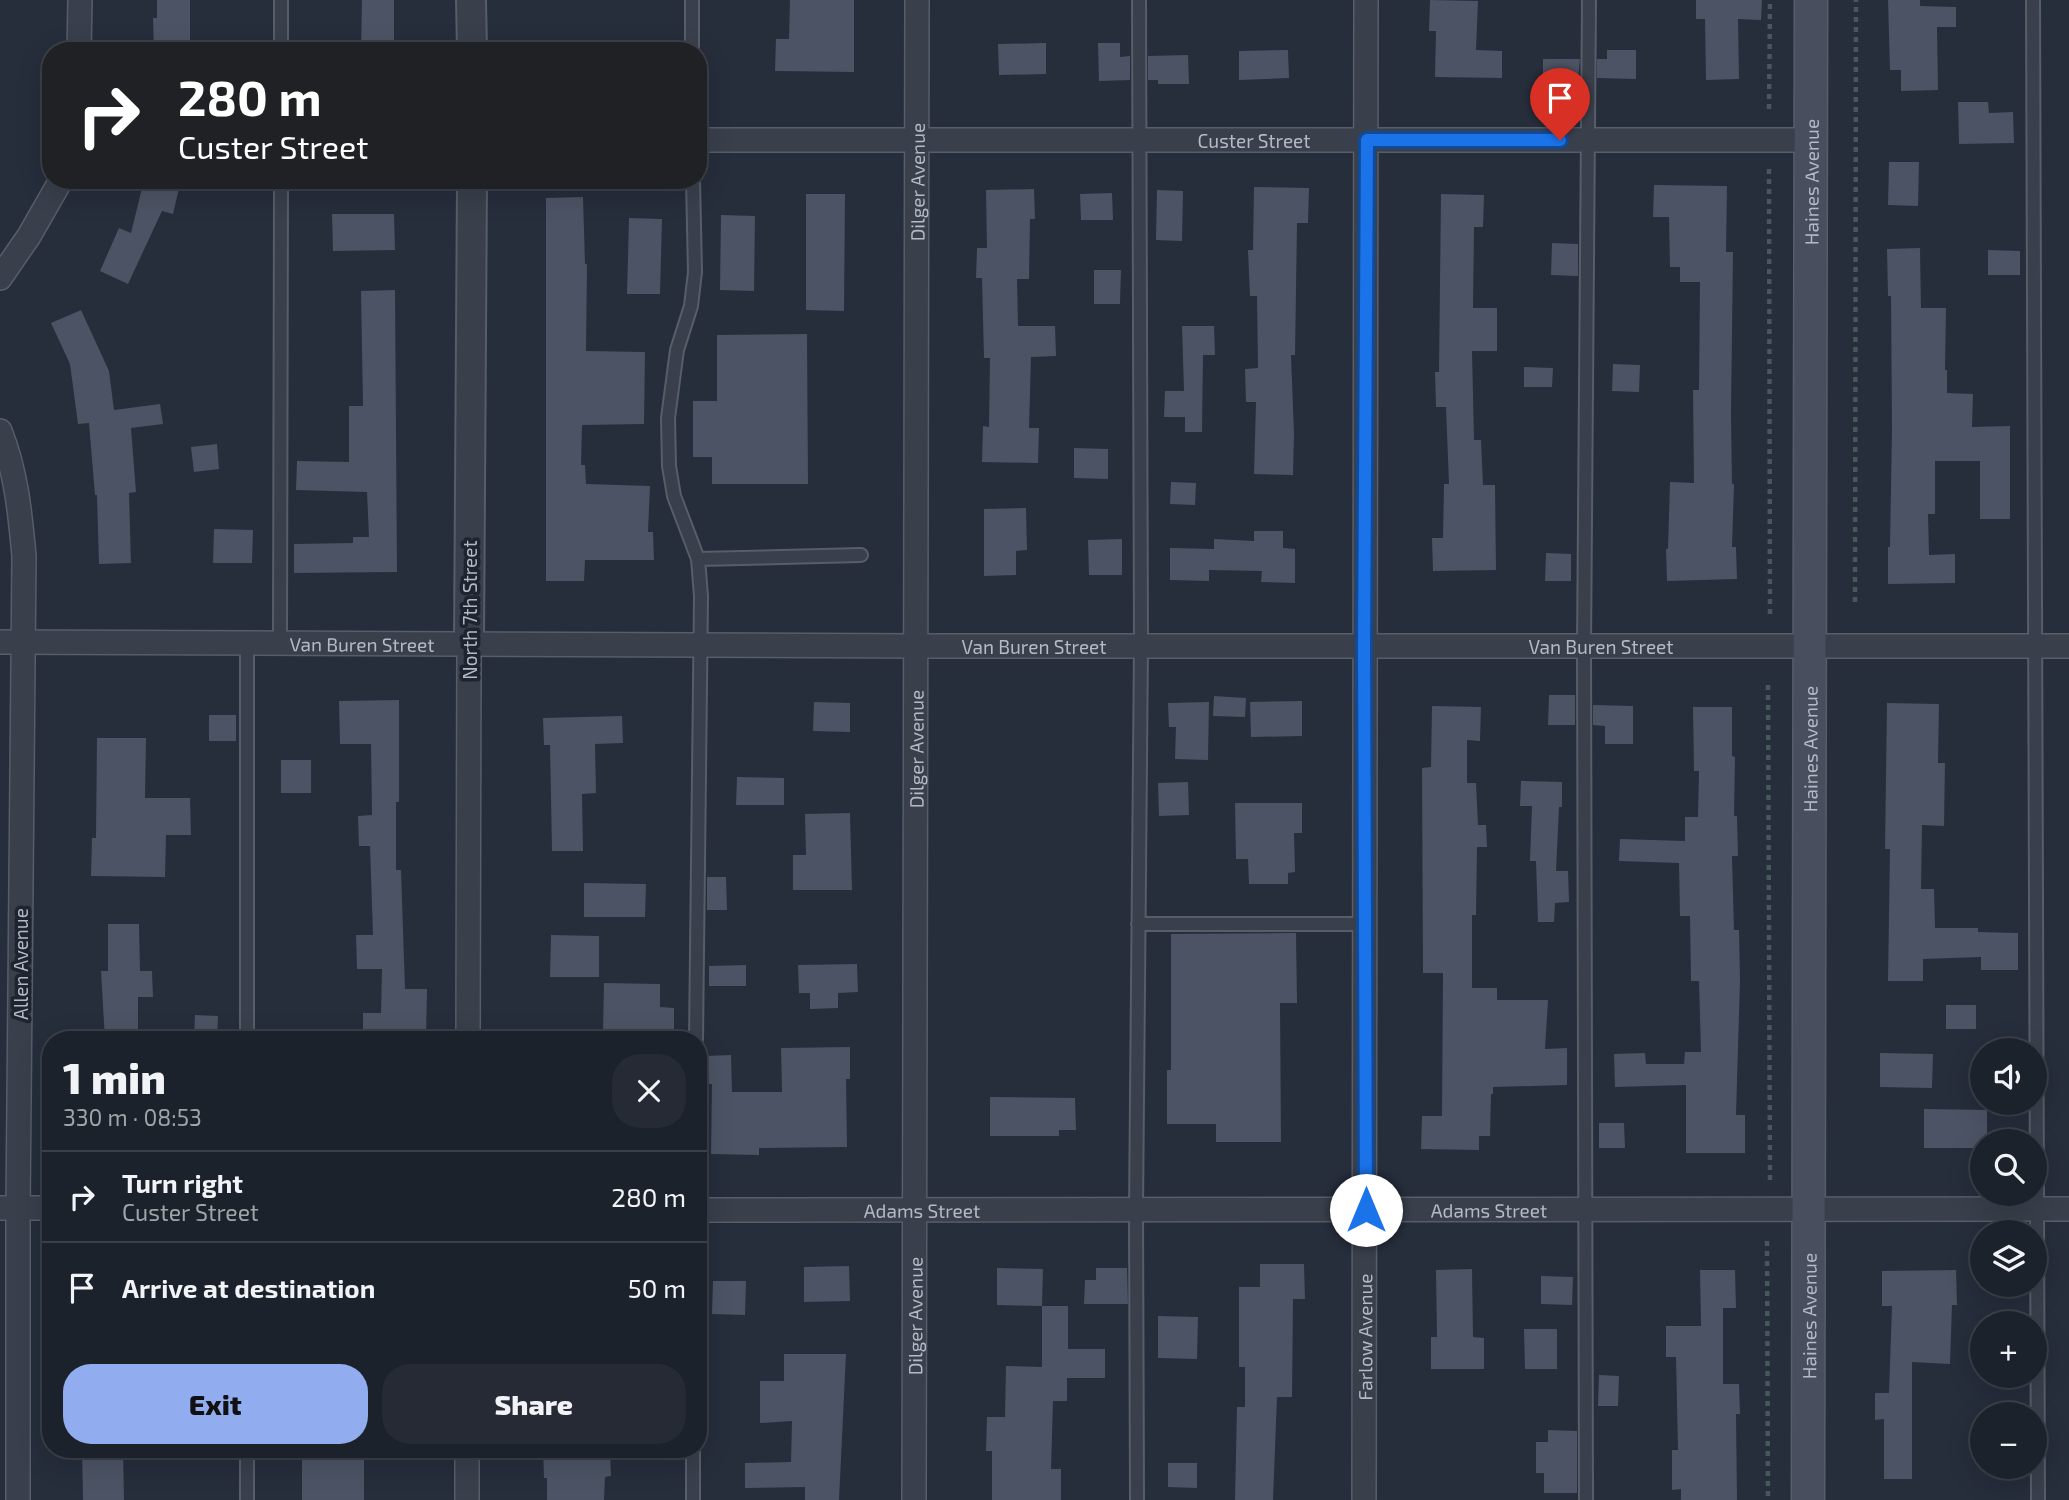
<!DOCTYPE html>
<meta charset="utf-8">
<style>
:root{--surface:#1c222c;--page:#252a34;--text:#f1f3f6;--muted:#a0a4a9;--line:#3a3f48;--accent:#92adef}
body{margin:0;font-family:"Exo 2",sans-serif;background:var(--page);color:var(--text);height:100vh;display:flex;flex-direction:column;font-size:26px;white-space:nowrap}
*{box-sizing:border-box;margin:0}
p{font-size:23px;color:var(--muted)}
.icon{flex:none;width:38px;height:38px;fill:none;stroke:currentColor;stroke-width:2;stroke-linecap:round;stroke-linejoin:round}
.map{position:relative;flex:1;overflow:hidden}
.panel{position:absolute;left:42px;top:1031px;width:665px;height:427px;display:flex;flex-direction:column;background:var(--surface);border-radius:28px;box-shadow:0 7px 28px #0002,0 0 0 2px var(--line)}
.panel>*{flex:none}
.top-card{position:absolute;left:42px;top:42px;width:665px;height:147px;border-radius:28px;box-shadow:0 7px 28px #0002,0 0 0 2px var(--line);background:#202124;color:#fff;overflow:hidden}
.tools{position:absolute;left:1970px;top:1038px;display:grid;gap:14px}
.tools a{display:grid;place-items:center;width:77px;height:77px;border-radius:50%;background:var(--surface);box-shadow:0 7px 28px #0002,0 0 0 2px var(--line);font-size:35px}
.pin{position:absolute;display:grid;place-items:center;width:60px;height:60px;color:#fff;margin:-72px -30px;border-radius:50% 50% 50% 0;rotate:-45deg;box-shadow:0 0 7px #0007}
.pin .icon{rotate:45deg}
.me{position:absolute;width:77px;margin:-38px;rotate:0deg;stroke-linejoin:round;filter:drop-shadow(0 0 5px #0008)}
.turn{display:flex;align-items:center;gap:24px;height:147px;padding:0 21px;font-size:32px}
.turn .icon{width:91px;height:91px;stroke-width:2.5}
.turn b{display:block;font-size:49px;line-height:60px}
.round{display:grid;place-items:center;flex:none;width:74px;height:74px;border-radius:28px;background:var(--page)}
.head{display:flex;align-items:center;justify-content:space-between;height:119px;padding:0 21px}
h1{font-size:42px;font-weight:800;line-height:52px}
.cta{display:flex;gap:14px;margin-top:auto;padding:14px 21px}
.cta a{flex:1;height:80px;border-radius:28px;background:var(--accent);color:#111;font-size:28px;font-weight:800;line-height:80px;text-align:center}
.cta a+a{background:var(--page);color:var(--text)}
ul{padding:0;list-style:none}
li{display:flex;align-items:center;gap:21px;height:91px;padding:0 21px;border-top:2px solid var(--line)}
li div{flex:1}
li b{display:block;font-size:26px}
li em{font-style:normal}
.map>svg:first-child{display:block}
.building{fill:#4c5364}
.lines{fill:none;stroke-linecap:round;stroke-linejoin:round}
.service-casing{stroke:#575d69;stroke-width:16}
.minor-casing{stroke:#575d69;stroke-width:26}
.tertiary-casing{stroke:#575d69;stroke-width:32}
.secondary-casing{stroke:#575d69;stroke-width:35}
.path{stroke:#47575b;stroke-width:4.5;stroke-dasharray:5 5;stroke-linecap:butt}
.service{stroke:#393f4b;stroke-width:12}
.minor{stroke:#393f4b;stroke-width:23}
.tertiary{stroke:#393f4b;stroke-width:28}
.secondary{stroke:#484e5e;stroke-width:32}
.route-casing{stroke:#114b97;stroke-width:18}
.route{stroke:#1a73e8;stroke-width:12}
.labels{text-anchor:middle;dominant-baseline:central;stroke-width:7;stroke-linejoin:round;paint-order:stroke}
.street-label{font-size:19px;fill:#b5bac7;stroke:#1e2430}
</style>
<div class="map">
<svg width="2069" height="1500" viewBox="0 0 2069 1500">
<rect width="100%" height="100%" fill="#262d3b"/>
<path class="building" d="M 157,0 L 190,0 L 190,51 L 154,51 L 153,18 L 157,18 Z
M 362,0 L 394,0 L 394,51 L 361,51 Z
M 790,0 L 854,0 L 854,72 L 775,71 L 776,39 L 789,39 Z
M 1430,0 L 1478,1 L 1476,50 L 1502,51 L 1502,78 L 1435,77 L 1436,31 L 1429,31 Z
M 1696,0 L 1762,0 L 1761,20 L 1738,19 L 1739,79 L 1706,80 L 1705,19 L 1696,19 Z
M 1888,0 L 1920,0 L 1920,6 L 1956,7 L 1956,27 L 1937,27 L 1938,90 L 1901,91 L 1901,70 L 1890,70 Z
M 1046,43 L 1046,74 L 999,75 L 998,44 Z
M 1098,43 L 1120,43 L 1120,57 L 1130,56 L 1130,80 L 1099,81 Z
M 1288,50 L 1289,78 L 1239,80 L 1239,51 Z
M 1607,50 L 1636,50 L 1636,79 L 1597,78 L 1597,59 L 1607,59 Z
M 1188,55 L 1189,84 L 1158,84 L 1158,80 L 1148,80 L 1148,56 Z
M 1543,59 L 1580,59 L 1577,90 L 1543,91 Z
M 1958,102 L 1988,102 L 1989,113 L 2013,112 L 2014,143 L 1959,144 Z
M 1889,162 L 1919,162 L 1918,206 L 1888,205 Z
M 144,180 L 181,180 L 173,214 L 162,211 L 128,284 L 100,271 L 119,228 L 131,233 Z
M 1654,185 L 1727,186 L 1726,252 L 1733,252 L 1731,414 L 1732,484 L 1734,484 L 1732,547 L 1736,547 L 1737,579 L 1667,581 L 1666,549 L 1668,549 L 1670,482 L 1694,483 L 1693,390 L 1699,390 L 1700,282 L 1680,282 L 1680,267 L 1670,267 L 1669,217 L 1653,217 Z
M 1254,187 L 1309,188 L 1308,223 L 1297,223 L 1295,355 L 1291,355 L 1294,433 L 1293,475 L 1254,474 L 1256,402 L 1246,402 L 1245,369 L 1258,368 L 1257,296 L 1250,296 L 1248,250 L 1253,250 Z
M 1034,189 L 1035,219 L 1030,219 L 1029,279 L 1017,279 L 1018,326 L 1055,326 L 1056,356 L 1031,357 L 1029,428 L 1039,428 L 1038,463 L 982,462 L 983,426 L 989,427 L 990,358 L 984,358 L 982,278 L 976,278 L 977,248 L 987,248 L 986,190 Z
M 1157,190 L 1183,191 L 1182,241 L 1156,240 Z
M 1112,193 L 1113,220 L 1081,220 L 1080,194 Z
M 806,194 L 845,194 L 844,311 L 806,310 Z
M 1441,194 L 1484,195 L 1483,227 L 1474,227 L 1473,308 L 1497,308 L 1497,351 L 1472,351 L 1474,440 L 1481,440 L 1483,485 L 1495,485 L 1496,570 L 1433,571 L 1432,538 L 1443,538 L 1444,484 L 1449,484 L 1446,407 L 1436,407 L 1435,372 L 1439,372 Z
M 583,197 L 585,264 L 587,264 L 586,351 L 645,352 L 644,424 L 582,425 L 581,465 L 585,465 L 586,484 L 650,486 L 648,532 L 653,532 L 654,560 L 585,560 L 584,581 L 546,581 L 546,198 Z
M 332,214 L 394,214 L 395,250 L 333,251 Z
M 721,215 L 755,216 L 754,291 L 720,290 Z
M 629,218 L 662,219 L 660,294 L 627,294 Z
M 1552,243 L 1578,244 L 1578,276 L 1551,275 Z
M 1920,248 L 1921,308 L 1946,308 L 1945,370 L 1947,370 L 1947,393 L 1973,394 L 1972,427 L 2010,426 L 2010,519 L 1980,519 L 1980,461 L 1935,461 L 1935,514 L 1928,514 L 1929,555 L 1955,554 L 1955,583 L 1888,584 L 1888,547 L 1890,547 L 1892,429 L 1891,296 L 1888,296 L 1887,249 Z
M 1988,250 L 2020,251 L 2020,275 L 1988,275 Z
M 1094,270 L 1121,270 L 1120,304 L 1094,304 Z
M 395,290 L 397,572 L 294,573 L 294,544 L 353,543 L 353,537 L 369,537 L 367,492 L 296,490 L 297,461 L 349,462 L 349,406 L 363,406 L 361,291 Z
M 81,310 L 109,371 L 114,410 L 160,404 L 163,424 L 131,428 L 136,492 L 129,493 L 131,563 L 99,564 L 97,495 L 95,495 L 89,423 L 78,424 L 70,364 L 51,323 Z
M 1182,326 L 1214,326 L 1215,355 L 1203,355 L 1202,432 L 1185,432 L 1185,417 L 1164,417 L 1165,391 L 1184,391 Z
M 807,334 L 808,484 L 712,484 L 712,457 L 693,457 L 693,401 L 717,401 L 717,335 Z
M 1613,364 L 1640,365 L 1639,392 L 1612,391 Z
M 1524,367 L 1553,368 L 1552,387 L 1524,387 Z
M 217,444 L 219,469 L 194,472 L 191,447 Z
M 1074,448 L 1108,449 L 1108,479 L 1074,478 Z
M 1171,482 L 1196,483 L 1195,505 L 1170,504 Z
M 1026,508 L 1027,550 L 1016,551 L 1016,575 L 984,576 L 984,509 Z
M 214,529 L 253,530 L 252,563 L 213,563 Z
M 1254,531 L 1283,531 L 1283,548 L 1295,549 L 1295,583 L 1261,582 L 1262,571 L 1209,570 L 1209,581 L 1170,580 L 1170,548 L 1214,549 L 1214,539 L 1254,541 Z
M 1122,539 L 1122,575 L 1089,575 L 1088,540 Z
M 1546,553 L 1571,554 L 1571,581 L 1545,581 Z
M 1549,695 L 1575,695 L 1575,725 L 1548,725 Z
M 1214,696 L 1246,698 L 1245,717 L 1213,716 Z
M 399,700 L 399,802 L 396,802 L 396,870 L 401,870 L 405,989 L 427,989 L 426,1039 L 363,1038 L 363,1013 L 381,1013 L 382,969 L 357,969 L 356,935 L 373,935 L 370,846 L 359,846 L 358,816 L 372,815 L 371,744 L 340,744 L 339,701 Z
M 1302,701 L 1302,736 L 1251,737 L 1250,702 Z
M 814,702 L 850,703 L 850,732 L 813,731 Z
M 1209,702 L 1208,760 L 1175,759 L 1176,727 L 1169,727 L 1168,703 Z
M 1887,703 L 1939,704 L 1938,763 L 1945,763 L 1944,826 L 1922,825 L 1921,889 L 1934,889 L 1935,928 L 1978,928 L 1978,932 L 2018,933 L 2018,970 L 1981,970 L 1981,957 L 1923,959 L 1923,981 L 1888,981 L 1890,849 L 1885,849 Z
M 1593,705 L 1633,706 L 1633,744 L 1605,744 L 1605,726 L 1593,725 Z
M 1432,706 L 1481,707 L 1480,741 L 1467,740 L 1467,783 L 1476,783 L 1478,825 L 1486,825 L 1487,847 L 1477,847 L 1476,915 L 1472,915 L 1472,988 L 1497,988 L 1497,1000 L 1548,1000 L 1545,1049 L 1567,1048 L 1567,1085 L 1493,1087 L 1493,1094 L 1491,1094 L 1490,1136 L 1479,1136 L 1479,1150 L 1421,1149 L 1422,1116 L 1442,1116 L 1443,973 L 1423,973 L 1422,768 L 1431,767 Z
M 1693,707 L 1732,707 L 1732,756 L 1735,757 L 1734,816 L 1737,816 L 1738,856 L 1732,856 L 1734,930 L 1739,930 L 1740,981 L 1736,1115 L 1745,1115 L 1745,1153 L 1686,1153 L 1686,1085 L 1615,1087 L 1614,1054 L 1645,1053 L 1646,1064 L 1684,1064 L 1685,1052 L 1701,1052 L 1699,981 L 1691,981 L 1690,916 L 1680,916 L 1679,863 L 1619,861 L 1620,839 L 1685,841 L 1685,817 L 1698,817 L 1699,771 L 1694,771 Z
M 209,715 L 236,715 L 236,741 L 209,741 Z
M 622,716 L 623,743 L 595,744 L 596,793 L 582,794 L 583,851 L 552,851 L 550,745 L 544,745 L 543,718 Z
M 97,738 L 146,738 L 145,798 L 190,798 L 191,835 L 166,835 L 165,877 L 91,876 L 92,838 L 96,838 Z
M 281,760 L 311,760 L 311,793 L 281,793 Z
M 737,777 L 784,778 L 784,805 L 736,805 Z
M 1521,781 L 1562,782 L 1562,807 L 1559,807 L 1556,871 L 1568,871 L 1569,902 L 1555,903 L 1554,922 L 1538,922 L 1536,861 L 1530,861 L 1532,806 L 1520,806 Z
M 1188,782 L 1189,815 L 1159,816 L 1158,783 Z
M 1235,803 L 1302,803 L 1302,833 L 1294,833 L 1295,872 L 1288,873 L 1288,884 L 1249,884 L 1248,859 L 1236,859 Z
M 850,813 L 852,890 L 793,890 L 793,855 L 806,855 L 805,814 Z
M 707,877 L 726,877 L 727,910 L 707,910 Z
M 584,883 L 646,884 L 645,917 L 584,917 Z
M 108,924 L 139,924 L 140,971 L 152,971 L 153,997 L 138,997 L 138,1040 L 105,1040 L 101,971 L 108,971 Z
M 1296,933 L 1297,1003 L 1280,1003 L 1281,1142 L 1216,1142 L 1216,1124 L 1167,1124 L 1167,1070 L 1171,1070 L 1171,934 Z
M 551,935 L 599,936 L 599,977 L 550,977 Z
M 857,964 L 858,992 L 838,993 L 838,1008 L 810,1009 L 810,993 L 799,993 L 798,965 Z
M 746,965 L 746,986 L 709,986 L 709,966 Z
M 604,983 L 660,984 L 660,1007 L 674,1008 L 674,1033 L 603,1032 Z
M 1946,1005 L 1976,1005 L 1976,1029 L 1946,1029 Z
M 195,1015 L 218,1016 L 217,1039 L 194,1037 Z
M 850,1047 L 850,1079 L 846,1079 L 847,1147 L 759,1148 L 759,1155 L 711,1154 L 712,1084 L 706,1084 L 705,1056 L 731,1055 L 732,1092 L 782,1092 L 781,1048 Z
M 1880,1053 L 1933,1054 L 1932,1088 L 1880,1087 Z
M 990,1097 L 1075,1098 L 1076,1130 L 1059,1130 L 1059,1136 L 990,1136 Z
M 1924,1109 L 1987,1110 L 1987,1141 L 1983,1141 L 1983,1148 L 1924,1148 Z
M 1599,1123 L 1624,1123 L 1625,1148 L 1599,1148 Z
M 1260,1264 L 1304,1264 L 1305,1299 L 1293,1299 L 1292,1397 L 1277,1397 L 1273,1500 L 1235,1500 L 1237,1407 L 1245,1407 L 1245,1367 L 1239,1367 L 1239,1287 L 1260,1287 Z
M 849,1266 L 850,1301 L 804,1302 L 804,1267 Z
M 997,1268 L 1043,1269 L 1042,1306 L 997,1305 Z
M 1096,1268 L 1127,1268 L 1128,1304 L 1084,1304 L 1085,1280 L 1096,1280 Z
M 1472,1269 L 1473,1337 L 1484,1338 L 1484,1369 L 1431,1369 L 1431,1337 L 1437,1337 L 1436,1270 Z
M 1700,1270 L 1735,1270 L 1736,1308 L 1723,1308 L 1723,1384 L 1739,1384 L 1740,1414 L 1736,1414 L 1737,1500 L 1681,1500 L 1681,1489 L 1672,1490 L 1672,1450 L 1678,1450 L 1676,1357 L 1666,1357 L 1666,1326 L 1701,1326 Z
M 1956,1270 L 1957,1305 L 1952,1305 L 1950,1364 L 1912,1362 L 1912,1479 L 1884,1479 L 1884,1419 L 1875,1420 L 1875,1393 L 1889,1393 L 1892,1306 L 1882,1306 L 1882,1271 Z
M 1541,1276 L 1573,1277 L 1572,1305 L 1541,1304 Z
M 713,1281 L 746,1281 L 745,1315 L 712,1314 Z
M 1042,1306 L 1068,1306 L 1068,1349 L 1105,1349 L 1105,1378 L 1067,1378 L 1067,1401 L 1053,1401 L 1051,1469 L 1061,1469 L 1061,1500 L 992,1500 L 992,1451 L 986,1451 L 987,1417 L 1005,1417 L 1006,1366 L 1042,1367 Z
M 1158,1316 L 1198,1317 L 1197,1359 L 1158,1358 Z
M 1524,1329 L 1557,1329 L 1557,1369 L 1525,1369 Z
M 784,1354 L 846,1354 L 839,1500 L 805,1500 L 805,1487 L 745,1488 L 745,1463 L 791,1462 L 792,1421 L 760,1423 L 760,1381 L 784,1381 Z
M 1599,1375 L 1619,1376 L 1618,1406 L 1598,1406 Z
M 1548,1430 L 1577,1431 L 1577,1493 L 1544,1493 L 1544,1473 L 1536,1473 L 1536,1442 L 1548,1442 Z
M 82,1449 L 123,1449 L 124,1500 L 83,1500 Z
M 302,1449 L 364,1449 L 364,1500 L 302,1500 Z
M 543,1449 L 610,1449 L 611,1476 L 605,1477 L 604,1500 L 547,1500 L 547,1478 L 544,1478 Z
M 1168,1463 L 1197,1463 L 1197,1488 L 1168,1487 Z"/>
<g class="lines">
<g class="service-casing">
<path id="service" d="M 692,0 L 692,51
M 2033,0 L 2038,1500
M 281,51 L 281,0
M 693,180 L 695,272 L 691,306 L 677,350 L 668,418 L 669,466 L 674,496 L 698,559 L 701,596 L 696,1040
M 698,559 L 861,555
M 247,643 L 247,1040
M 280,643 L 281,180
M 1138,924 L 1365,924
M 247,1449 L 247,1500
M 693,1500 L 693,1449
M 1137,1500 L 1136,1211 L 1141,646 L 1139,0
M 1586,1500 L 1584,647 L 1589,0"/>
</g>
<g class="minor-casing">
<g id="minor">
<path d="M 79,51 L 80,0"/>
<path id="s1" d="M 698,140 L 1810,140"/>
<path d="M 0,278 L 29,236 L 61,180"/>
<path d="M 0,431 C 16,471 20,512 24,556 L 18,1208 L 18,1500"/>
<path id="s2" d="M 0,642 L 917,646 L 2069,646"/>
<path d="M 468,1040 L 469,644"/>
<path d="M 0,1208 L 51,1208"/>
<path id="s3" d="M 698,1210 L 2069,1209"/>
<path d="M 467,1500 L 467,1449"/>
<path id="s4" d="M 914,1500 L 917,0"/>
<path id="s5" d="M 1364,1500 L 1366,0"/>
</g>
</g>
<g class="tertiary-casing">
<path id="tertiary" d="M 471,0 L 472,51
M 469,644 L 472,180"/>
</g>
<g class="secondary-casing">
<g id="secondary">
<path id="s6" d="M 1808,1500 L 1811,0"/>
</g>
</g>
<path class="path" d="M 1769,109 L 1770,0
M 1769,169 L 1770,614
M 1855,602 L 1856,0
M 1768,685 L 1770,1182
M 1767,1241 L 1768,1500"/>
<use href="#service" class="service"/>
<use href="#minor" class="minor"/>
<use href="#tertiary" class="tertiary"/>
<use href="#secondary" class="secondary"/>
</g>
<g class="lines">
<g class="route-casing">
<path id="route" d="M 1366,1210 L 1364,647 L 1367,140 L 1560,140"/>
</g>
<use href="#route" class="route"/>
</g>
<g class="labels">
<g class="street-label">
<text stroke="none"><textPath href="#s1" startOffset="556">Custer Street</textPath></text>
<text stroke="none"><textPath href="#s4" startOffset="1318">Dilger Avenue</textPath></text>
<text stroke="none"><textPath href="#s6" startOffset="1318">Haines Avenue</textPath></text>
<text transform="translate(469 610) rotate(-90)">North 7th Street</text>
<text stroke="none"><textPath href="#s2" startOffset="362">Van Buren Street</textPath></text>
<text stroke="none"><textPath href="#s2" startOffset="1034">Van Buren Street</textPath></text>
<text stroke="none"><textPath href="#s2" startOffset="1601">Van Buren Street</textPath></text>
<text stroke="none"><textPath href="#s4" startOffset="751">Dilger Avenue</textPath></text>
<text stroke="none"><textPath href="#s6" startOffset="751">Haines Avenue</textPath></text>
<text transform="translate(20 964) rotate(-90)">Allen Avenue</text>
<text stroke="none"><textPath href="#s3" startOffset="224">Adams Street</textPath></text>
<text stroke="none"><textPath href="#s3" startOffset="791">Adams Street</textPath></text>
<text stroke="none"><textPath href="#s4" startOffset="184">Dilger Avenue</textPath></text>
<text stroke="none"><textPath href="#s6" startOffset="184">Haines Avenue</textPath></text>
<text stroke="none"><textPath href="#s5" startOffset="163">Farlow Avenue</textPath></text>
</g>
</g>
</svg>
<div class="tools">
<a><svg class="icon" aria-label="sound" viewBox="0 0 24 24"><path d="M4 9h4l5-4v14l-5-4H4zM17 9q2 3 0 6"/></svg></a>
<a><svg class="icon" aria-label="search" viewBox="0 0 24 24"><circle cx="10" cy="10" r="6"/><path d="M15 15l6 6"/></svg></a>
<a><svg class="icon" aria-label="layers" viewBox="0 0 24 24"><path d="M12 4l9 5-9 5-9-5zM3 14l9 5 9-5"/></svg></a>
<a>+</a>
<a>−</a>
</div>
<div class="pin" style="left:1560px;top:140px;background:#d93025"><svg class="icon" aria-label="arrive" viewBox="0 0 24 24"><path d="M6 21V4h12l-3 4 3 4H6"/></svg></div>
<svg class="me" style="left:1366px;top:1210px" viewBox="-20 -20 40 40"><circle r="19" fill="#fff"/><path d="M0-13L10 11 0 6-10 11z" fill="#1a73e8"/></svg>
<div class="top-card">
<div class="turn"><svg class="icon" aria-label="right" viewBox="0 0 24 24"><path d="M7 20v-9h11M14 6l5 5-5 5"/></svg><div><b>280 m</b>Custer Street</div></div>
</div>
<section class="panel">
<div class="head"><div><h1>1 min</h1><p>330 m · 08:53</p></div><a class="round"><svg class="icon" aria-label="close" viewBox="0 0 24 24"><path d="M6 6l12 12M18 6L6 18"/></svg></a></div>
<ul>
<li><svg class="icon" aria-label="right" viewBox="0 0 24 24"><path d="M7 20v-9h11M14 6l5 5-5 5"/></svg><div><b>Turn right</b><p>Custer Street</p></div><em>280 m</em></li>
<li><svg class="icon" aria-label="arrive" viewBox="0 0 24 24"><path d="M6 21V4h12l-3 4 3 4H6"/></svg><div><b>Arrive at destination</b></div><em>50 m</em></li>
</ul>
<div class="cta"><a>Exit</a><a>Share</a></div>
</section>
</div>
